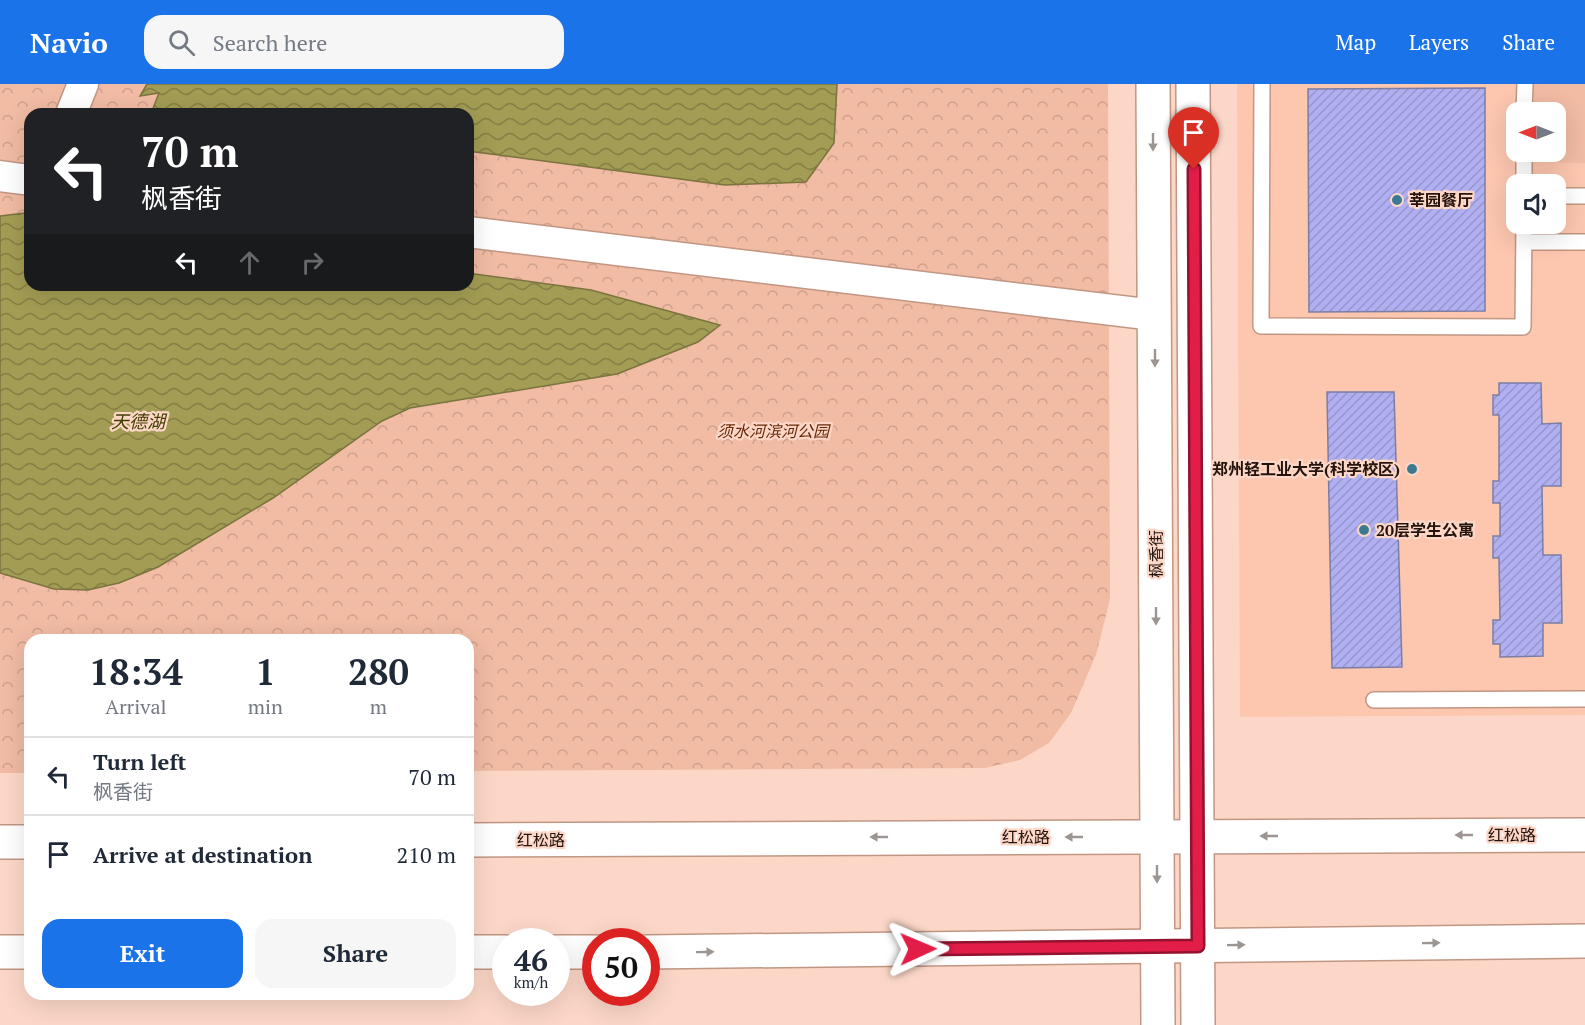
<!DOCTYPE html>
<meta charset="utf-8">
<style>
:root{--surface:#fff;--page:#f6f6f7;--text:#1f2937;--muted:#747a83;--line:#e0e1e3;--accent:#1a73e8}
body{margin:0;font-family:"PT Serif","Noto Sans SC",serif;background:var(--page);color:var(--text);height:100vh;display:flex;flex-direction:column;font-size:22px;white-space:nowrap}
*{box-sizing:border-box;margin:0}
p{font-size:20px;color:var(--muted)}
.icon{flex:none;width:33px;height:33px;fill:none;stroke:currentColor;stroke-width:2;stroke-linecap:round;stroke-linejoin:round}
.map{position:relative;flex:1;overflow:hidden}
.side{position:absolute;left:24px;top:550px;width:450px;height:366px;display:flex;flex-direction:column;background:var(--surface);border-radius:18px;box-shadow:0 6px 24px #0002}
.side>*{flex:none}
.guide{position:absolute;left:24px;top:24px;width:450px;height:183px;border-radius:18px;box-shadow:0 6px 24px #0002;background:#202124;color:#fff;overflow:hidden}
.needle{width:39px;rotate:270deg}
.buttons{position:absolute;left:1506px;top:18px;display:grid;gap:12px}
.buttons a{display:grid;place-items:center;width:60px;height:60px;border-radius:12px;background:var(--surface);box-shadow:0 6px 24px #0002;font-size:30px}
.speed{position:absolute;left:492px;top:844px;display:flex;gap:12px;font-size:30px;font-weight:700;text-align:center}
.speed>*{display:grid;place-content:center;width:78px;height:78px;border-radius:50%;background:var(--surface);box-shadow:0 6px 24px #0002;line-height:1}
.speed small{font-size:15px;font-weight:400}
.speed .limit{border:9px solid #d22;background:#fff;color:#111}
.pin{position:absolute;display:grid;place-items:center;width:51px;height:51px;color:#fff;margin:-62px -26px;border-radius:50% 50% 50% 0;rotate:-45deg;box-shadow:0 0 6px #0007}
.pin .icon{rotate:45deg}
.me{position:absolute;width:66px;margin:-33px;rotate:89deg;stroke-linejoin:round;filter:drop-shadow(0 0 4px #0008)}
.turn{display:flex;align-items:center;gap:21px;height:126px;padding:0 18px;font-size:27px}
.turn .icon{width:78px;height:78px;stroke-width:2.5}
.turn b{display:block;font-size:42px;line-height:51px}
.lanes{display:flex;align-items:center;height:57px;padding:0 18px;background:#0003;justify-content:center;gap:30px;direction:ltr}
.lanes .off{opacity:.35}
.eta{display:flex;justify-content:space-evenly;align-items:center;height:102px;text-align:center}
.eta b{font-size:36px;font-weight:700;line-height:42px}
.action{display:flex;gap:12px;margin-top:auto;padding:12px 18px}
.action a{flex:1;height:69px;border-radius:18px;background:var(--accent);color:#fff;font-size:24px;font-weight:700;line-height:69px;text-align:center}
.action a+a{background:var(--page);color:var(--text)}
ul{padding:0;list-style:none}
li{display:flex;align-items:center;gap:18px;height:78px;padding:0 18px;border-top:2px solid var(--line)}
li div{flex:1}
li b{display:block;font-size:22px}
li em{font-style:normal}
header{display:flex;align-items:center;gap:36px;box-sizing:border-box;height:84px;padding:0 30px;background:var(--accent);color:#fff}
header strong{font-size:28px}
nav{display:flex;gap:33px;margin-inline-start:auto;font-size:21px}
.search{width:420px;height:54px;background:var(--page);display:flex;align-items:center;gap:15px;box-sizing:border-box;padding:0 21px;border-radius:18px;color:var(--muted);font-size:22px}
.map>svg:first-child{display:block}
.built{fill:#fcc6af;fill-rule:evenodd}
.park{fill:url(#park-crowns);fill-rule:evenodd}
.garden{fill:#f1bba4}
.water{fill:url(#water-waves);stroke:#7c733e;stroke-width:1.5}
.building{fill:url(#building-hatch);stroke:#7d7da4;stroke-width:1.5}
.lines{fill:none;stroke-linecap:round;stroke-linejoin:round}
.service-casing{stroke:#c19683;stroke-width:18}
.minor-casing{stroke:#c19683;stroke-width:33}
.tertiary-casing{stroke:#c19683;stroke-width:36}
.secondary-casing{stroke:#c19683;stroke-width:36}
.service{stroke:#fff;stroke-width:15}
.minor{stroke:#fff;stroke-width:30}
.tertiary{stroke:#fff;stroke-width:33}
.secondary{stroke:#fff;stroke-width:33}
.oneway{fill:#9c9592}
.route-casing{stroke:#92132f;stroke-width:15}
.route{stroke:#e11d48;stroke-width:10}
.poi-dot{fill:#3d7a91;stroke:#fcd7c7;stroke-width:2}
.labels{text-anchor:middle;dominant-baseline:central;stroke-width:4.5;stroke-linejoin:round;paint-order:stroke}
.poi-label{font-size:16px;font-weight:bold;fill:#23130c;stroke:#fcd7c7;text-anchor:start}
.park-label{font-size:16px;font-style:italic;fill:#672907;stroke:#fcd7c7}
.street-label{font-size:16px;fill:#23130c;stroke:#fcd7c7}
.water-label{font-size:18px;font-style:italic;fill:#443f02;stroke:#fcd7c7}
</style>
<header>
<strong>Navio</strong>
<div class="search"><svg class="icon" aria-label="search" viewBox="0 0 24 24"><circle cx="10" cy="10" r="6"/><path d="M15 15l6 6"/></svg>Search here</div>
<nav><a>Map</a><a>Layers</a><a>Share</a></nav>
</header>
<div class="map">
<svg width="1585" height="941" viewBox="0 0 1585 941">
<defs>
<pattern id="park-crowns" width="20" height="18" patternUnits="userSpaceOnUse" patternTransform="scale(1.5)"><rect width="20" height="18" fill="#f1bba4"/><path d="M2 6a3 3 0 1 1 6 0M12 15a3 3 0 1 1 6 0" fill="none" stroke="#cea08c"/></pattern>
<pattern id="water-waves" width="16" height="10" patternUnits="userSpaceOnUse" patternTransform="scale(1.5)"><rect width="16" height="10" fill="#a29c54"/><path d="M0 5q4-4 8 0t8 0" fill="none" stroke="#847e44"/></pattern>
<pattern id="building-hatch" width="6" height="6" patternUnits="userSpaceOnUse" patternTransform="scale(1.5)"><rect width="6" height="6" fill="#afaff1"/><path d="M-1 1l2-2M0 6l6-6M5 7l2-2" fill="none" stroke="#9696cd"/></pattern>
</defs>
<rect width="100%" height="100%" fill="#fcd7c7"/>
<path class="built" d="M 1237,0 L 1585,0 L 1585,631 L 1240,633 ZM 1516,28 L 1556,28 L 1556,68 L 1516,68 ZM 1516,100 L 1556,100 L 1556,140 L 1516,140 Z"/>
<path class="park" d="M 0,0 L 1108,0 L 1110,515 L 1096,571 L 1071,629 L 1049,659 L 1020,676 L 985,684 L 468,687 L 468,556 L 30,556 L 30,689 L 0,689 ZM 30,30 L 468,30 L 468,201 L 30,201 Z"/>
<path class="garden" d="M 1533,0 L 1585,0 L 1585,79 L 1534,78 L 1534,68 L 1556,68 L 1556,28 L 1534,28 Z"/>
<path class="water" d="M 147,0 L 837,0 L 834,59 L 806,98 L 725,101 L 468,67 L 468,30 L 165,30 L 152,27 L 159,9 L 140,12 Z
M 25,129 L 30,129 L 30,201 L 468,201 L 468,189 L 591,206 L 720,241 L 698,258 L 617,290 L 410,324 L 382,337 L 273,414 L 158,483 L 119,499 L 88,506 L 54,505 L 0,489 L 0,132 Z"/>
<path class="building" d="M 1485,4 L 1485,227 L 1309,228 L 1308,5 Z
M 1499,299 L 1541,299 L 1542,340 L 1561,339 L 1561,402 L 1542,402 L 1543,471 L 1561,471 L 1562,539 L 1543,539 L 1543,572 L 1500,573 L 1500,560 L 1493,560 L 1493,536 L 1500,536 L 1499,474 L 1493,474 L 1493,452 L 1500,452 L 1500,419 L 1493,419 L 1493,397 L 1499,397 L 1499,331 L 1493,331 L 1493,311 L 1499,311 Z
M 1327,308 L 1394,308 L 1402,583 L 1332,584 Z"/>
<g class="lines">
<g class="service-casing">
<path id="service" d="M 1262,0 L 1261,242 L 1523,243 L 1524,140
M 1524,28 L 1525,0
M 1524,100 L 1524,68
M 1556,112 L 1585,112
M 1524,158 L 1585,158
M 1374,616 L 1585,615"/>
</g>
<g class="minor-casing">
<path id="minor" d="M 71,30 L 83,0
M 0,92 L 30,96
M 468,148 L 1154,231"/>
</g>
<g class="tertiary-casing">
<path id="tertiary" d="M 1153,0 L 1158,941
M 1193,0 L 1198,941"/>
</g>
<g class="secondary-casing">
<path id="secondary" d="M 468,756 L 1585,751
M 0,758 L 30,758
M 0,868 L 30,868
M 468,868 L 506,868
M 556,868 L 596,868
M 646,868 L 1585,857"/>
</g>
<use href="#service" class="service"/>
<use href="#minor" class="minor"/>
<use href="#tertiary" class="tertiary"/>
<use href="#secondary" class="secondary"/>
</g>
<defs><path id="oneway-solid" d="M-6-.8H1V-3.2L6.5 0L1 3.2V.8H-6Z" transform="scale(1.5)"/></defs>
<g class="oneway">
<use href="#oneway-solid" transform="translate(1153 58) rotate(90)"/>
<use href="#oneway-solid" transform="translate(1155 274) rotate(90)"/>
<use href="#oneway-solid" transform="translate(1156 532) rotate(90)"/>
<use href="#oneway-solid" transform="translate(1464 751) rotate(180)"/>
<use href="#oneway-solid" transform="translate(1269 752) rotate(180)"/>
<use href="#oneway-solid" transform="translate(879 753) rotate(180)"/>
<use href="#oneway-solid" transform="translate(1074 753) rotate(180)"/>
<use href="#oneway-solid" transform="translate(1157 790) rotate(90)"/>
<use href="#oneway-solid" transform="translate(1431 859) rotate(-1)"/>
<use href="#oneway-solid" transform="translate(1236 861) rotate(-1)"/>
<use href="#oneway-solid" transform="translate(705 868) rotate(-1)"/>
</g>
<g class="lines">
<g class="route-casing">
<path id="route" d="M 918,865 L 1198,862 L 1194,85"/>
</g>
<use href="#route" class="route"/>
</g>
<g class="poi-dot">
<circle cx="1397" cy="116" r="6"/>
<circle cx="1412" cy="385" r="6"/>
<circle cx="1364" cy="446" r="6"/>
</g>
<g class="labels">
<g class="poi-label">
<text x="1409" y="116">莘园餐厅</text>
<text x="1400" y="385" text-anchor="end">郑州轻工业大学(科学校区)</text>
<text x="1376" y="446">20层学生公寓</text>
</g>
<g class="park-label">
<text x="773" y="347">须水河滨河公园</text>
</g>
<g class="street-label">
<text transform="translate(1156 470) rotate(-90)">枫香街</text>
<text x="1512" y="751">红松路</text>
<text x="1026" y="753">红松路</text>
<text x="541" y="756">红松路</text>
</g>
<g class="water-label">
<text x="138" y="337">天德湖</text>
</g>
</g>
</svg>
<div class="buttons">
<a><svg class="needle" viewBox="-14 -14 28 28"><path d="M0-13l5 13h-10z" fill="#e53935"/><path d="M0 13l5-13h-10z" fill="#747a83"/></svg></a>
<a><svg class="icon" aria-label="sound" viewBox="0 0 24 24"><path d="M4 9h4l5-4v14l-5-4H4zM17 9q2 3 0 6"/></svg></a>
</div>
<div class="speed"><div>46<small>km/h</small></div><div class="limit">50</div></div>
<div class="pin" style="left:1194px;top:85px;background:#d93025"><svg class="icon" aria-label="arrive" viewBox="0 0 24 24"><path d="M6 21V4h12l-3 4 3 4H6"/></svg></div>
<svg class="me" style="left:918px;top:865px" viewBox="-20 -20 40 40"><path d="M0-17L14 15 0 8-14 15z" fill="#e11d48" stroke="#fff" stroke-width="4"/></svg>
<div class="guide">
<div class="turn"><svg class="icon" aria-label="left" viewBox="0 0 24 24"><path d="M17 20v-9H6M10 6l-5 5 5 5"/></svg><div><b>70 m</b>枫香街</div></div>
<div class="lanes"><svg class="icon" aria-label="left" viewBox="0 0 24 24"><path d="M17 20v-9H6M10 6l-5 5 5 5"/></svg><svg class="icon off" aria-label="ahead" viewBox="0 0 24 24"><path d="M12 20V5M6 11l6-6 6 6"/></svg><svg class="icon off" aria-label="right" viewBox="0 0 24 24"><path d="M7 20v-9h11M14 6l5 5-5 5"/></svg></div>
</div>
<section class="side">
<div class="eta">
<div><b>18:34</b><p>Arrival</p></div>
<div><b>1</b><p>min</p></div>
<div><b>280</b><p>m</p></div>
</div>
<ul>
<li><svg class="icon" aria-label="left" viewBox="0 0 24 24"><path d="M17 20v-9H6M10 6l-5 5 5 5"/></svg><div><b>Turn left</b><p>枫香街</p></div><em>70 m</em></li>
<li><svg class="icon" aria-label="arrive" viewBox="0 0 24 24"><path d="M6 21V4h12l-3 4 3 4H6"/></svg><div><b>Arrive at destination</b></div><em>210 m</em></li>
</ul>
<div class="action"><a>Exit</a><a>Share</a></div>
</section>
</div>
